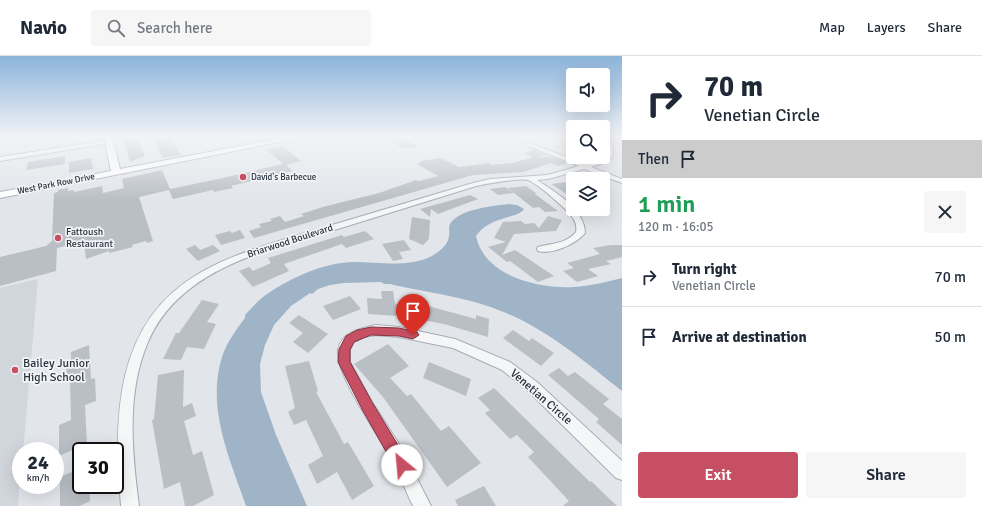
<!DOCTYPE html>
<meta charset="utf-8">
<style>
:root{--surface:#fff;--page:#f6f6f7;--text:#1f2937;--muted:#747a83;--line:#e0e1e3;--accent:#c74f63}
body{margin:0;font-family:Signika,sans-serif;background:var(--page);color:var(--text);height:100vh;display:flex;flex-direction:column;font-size:15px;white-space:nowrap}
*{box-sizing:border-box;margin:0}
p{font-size:13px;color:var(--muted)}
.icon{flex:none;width:22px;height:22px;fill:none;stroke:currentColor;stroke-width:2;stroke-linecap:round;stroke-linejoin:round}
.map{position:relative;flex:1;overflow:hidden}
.sheet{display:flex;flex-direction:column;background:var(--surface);width:360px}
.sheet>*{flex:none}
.top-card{background:#fff;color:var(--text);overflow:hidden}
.buttons{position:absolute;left:566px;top:12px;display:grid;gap:8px}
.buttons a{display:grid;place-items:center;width:44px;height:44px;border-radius:4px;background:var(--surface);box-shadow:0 4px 16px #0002;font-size:20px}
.speed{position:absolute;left:12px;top:386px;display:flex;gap:8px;font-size:20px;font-weight:700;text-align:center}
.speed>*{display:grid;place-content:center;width:52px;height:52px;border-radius:50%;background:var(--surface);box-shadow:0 4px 16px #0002;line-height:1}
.speed small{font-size:10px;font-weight:400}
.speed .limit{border:2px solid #111;border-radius:6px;background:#fff;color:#111}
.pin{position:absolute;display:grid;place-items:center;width:34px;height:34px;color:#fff;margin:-41px -17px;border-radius:50% 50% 50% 0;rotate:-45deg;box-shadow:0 0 4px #0007}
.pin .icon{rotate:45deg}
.me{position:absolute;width:44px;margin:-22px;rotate:332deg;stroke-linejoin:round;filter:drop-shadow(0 0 3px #0008)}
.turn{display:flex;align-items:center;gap:14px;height:84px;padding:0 16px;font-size:18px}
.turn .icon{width:52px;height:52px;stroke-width:2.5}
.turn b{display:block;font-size:28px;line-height:34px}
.then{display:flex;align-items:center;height:38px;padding:0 16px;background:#0003;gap:8px;font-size:15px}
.round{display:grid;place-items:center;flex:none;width:42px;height:42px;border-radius:4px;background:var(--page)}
.overview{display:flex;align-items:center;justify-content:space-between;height:68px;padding:0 16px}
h1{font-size:24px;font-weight:600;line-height:30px;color:#1e9e55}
.primary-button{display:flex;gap:8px;margin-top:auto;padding:8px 16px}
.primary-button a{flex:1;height:46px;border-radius:4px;background:var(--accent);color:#fff;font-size:16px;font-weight:600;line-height:46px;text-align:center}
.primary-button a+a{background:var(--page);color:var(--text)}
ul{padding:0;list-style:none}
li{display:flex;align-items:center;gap:12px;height:60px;padding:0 16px;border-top:1px solid var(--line)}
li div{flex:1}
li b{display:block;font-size:15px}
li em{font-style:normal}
header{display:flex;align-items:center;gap:24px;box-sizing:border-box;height:56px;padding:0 20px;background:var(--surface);border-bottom:1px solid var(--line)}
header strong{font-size:19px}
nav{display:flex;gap:22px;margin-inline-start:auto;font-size:14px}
.search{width:280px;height:36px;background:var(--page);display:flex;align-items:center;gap:10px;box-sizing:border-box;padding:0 14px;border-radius:4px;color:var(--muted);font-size:15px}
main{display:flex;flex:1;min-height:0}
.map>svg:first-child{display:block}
.built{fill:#d1d5dc}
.water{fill:#a0b4c8}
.building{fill:#babfc6}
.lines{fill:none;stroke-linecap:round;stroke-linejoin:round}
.street-casing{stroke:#a7acb4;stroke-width:2}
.secondary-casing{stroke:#a7acb4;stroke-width:2}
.street{fill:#f5f6f8;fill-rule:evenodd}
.secondary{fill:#fff;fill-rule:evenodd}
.route{fill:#c74f63;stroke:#813340}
.poi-dot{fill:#c74f63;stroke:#f2f4f7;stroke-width:1.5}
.labels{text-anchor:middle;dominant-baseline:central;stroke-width:3.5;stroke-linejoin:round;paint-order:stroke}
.far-poi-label{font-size:9px;fill:#2b3341;stroke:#f2f4f7;text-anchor:start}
.far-street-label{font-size:9px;fill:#2b3341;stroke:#f2f4f7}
.poi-label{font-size:10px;fill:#2b3341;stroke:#f2f4f7;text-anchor:start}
.street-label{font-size:10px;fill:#2b3341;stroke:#f2f4f7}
.near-poi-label{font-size:12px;fill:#2b3341;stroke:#f2f4f7;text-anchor:start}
.near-street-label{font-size:12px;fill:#2b3341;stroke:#f2f4f7}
</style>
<header>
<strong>Navio</strong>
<div class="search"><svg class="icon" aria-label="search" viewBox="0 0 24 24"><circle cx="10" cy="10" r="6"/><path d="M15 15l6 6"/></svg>Search here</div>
<nav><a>Map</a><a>Layers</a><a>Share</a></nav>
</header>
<main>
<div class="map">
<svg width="622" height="450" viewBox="0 0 622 450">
<rect width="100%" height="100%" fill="#e2e5ea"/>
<path class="built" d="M 38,223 L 23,395 L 21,395 L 18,450 L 0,450 L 0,232 Z"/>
<path class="water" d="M 509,148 L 517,149 L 524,153 C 518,163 489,160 476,180 C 484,220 538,233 574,231 C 590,230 606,226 622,222 L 622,335 C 585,306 549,275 506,257 C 470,241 428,237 390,228 L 384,228 L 381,226 L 344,227 L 330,229 L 318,233 L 312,238 L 310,237 L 291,250 L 274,269 L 265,289 L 260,308 L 261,336 L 276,379 L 307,450 L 246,450 C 230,403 206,352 222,301 C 227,286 236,274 245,262 L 245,259 C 252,252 259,243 267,238 C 293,221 322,207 354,206 C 379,206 408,212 432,200 C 440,195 448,189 449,180 C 450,176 448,172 450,168 C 459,153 493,150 509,148 Z"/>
<path class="building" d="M 152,81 L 170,81 L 181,99 L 163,102 Z
M 384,81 L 403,81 L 418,90 L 404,93 Z
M 137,82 L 145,100 L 130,106 L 123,84 Z
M 283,90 L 301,105 L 286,109 L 293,115 L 231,130 L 233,132 L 214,136 L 213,134 L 173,143 L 169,134 L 139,141 L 153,185 L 147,187 L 146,185 L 132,189 L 133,191 L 109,197 L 109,195 L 86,203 L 84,186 L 57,192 L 56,215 L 0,230 L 0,201 L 46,190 L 52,185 L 54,137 L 58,136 L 58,134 L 68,132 L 68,135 L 74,134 L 74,136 L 102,130 L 103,137 L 124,132 L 122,123 L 162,114 L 170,133 L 218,123 L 283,108 L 266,93 Z
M 534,94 L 546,99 L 538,101 L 552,101 L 568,107 L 558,110 L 551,107 L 523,116 L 473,119 L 254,182 L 249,175 L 261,171 L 259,168 L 272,165 L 270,163 L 280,160 L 285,166 L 304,160 L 301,158 L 323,151 L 379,137 L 416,124 L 419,125 L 438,120 L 417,108 L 422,106 L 421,105 L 441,102 L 459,111 L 489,107 L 491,109 L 513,107 L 533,101 L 524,97 Z
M 65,100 L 65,108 L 26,114 L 28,106 Z
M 91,102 L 93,113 L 69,117 L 69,106 Z
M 573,125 L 573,142 L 551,128 Z
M 526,130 L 536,137 L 535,138 L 558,155 L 545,156 L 539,151 L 533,152 L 508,132 Z
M 505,131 L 514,137 L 498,139 L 490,133 Z
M 470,139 L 478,143 L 438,158 L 431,153 L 430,161 L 420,153 Z
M 548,160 L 562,164 L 556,175 L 514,178 L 502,199 L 515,194 L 554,220 L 538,226 L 510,205 L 507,206 L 488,191 L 506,186 L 494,182 L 503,166 L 521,165 L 525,168 L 534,167 L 539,172 Z
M 412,161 L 430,164 L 429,183 L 423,189 L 409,183 Z
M 240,174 L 245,182 L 221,189 L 215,179 L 230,175 L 232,177 Z
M 365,175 L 374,183 L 346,192 L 342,188 L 284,208 L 289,215 L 253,231 L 239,215 L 249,211 L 253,215 L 271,207 L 268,202 L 342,179 L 344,181 Z
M 404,184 L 411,194 L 399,196 L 403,203 L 393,205 L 382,188 Z
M 195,189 L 200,194 L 213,189 L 220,195 L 198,205 L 186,193 Z
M 611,189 L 622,189 L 622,201 L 606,205 L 611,208 L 588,213 L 598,220 L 577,226 L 563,215 L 574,212 L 567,207 L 600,198 L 593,192 Z
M 381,235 L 393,235 L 395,248 L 428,255 L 428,250 L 476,263 L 476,259 L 489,263 L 488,281 L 444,268 L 396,259 L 396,260 L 368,258 L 367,242 L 382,243 Z
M 350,240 L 361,253 L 333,264 L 323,250 Z
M 202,244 L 219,248 L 207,266 L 216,268 L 204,293 L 187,291 L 181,304 L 163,303 L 176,277 L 179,277 Z
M 299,259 L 328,278 L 308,297 L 293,286 L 303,277 L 289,267 Z
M 513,274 L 529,285 L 532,282 L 554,297 L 541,310 L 503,282 Z
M 388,288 L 409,310 L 390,322 L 407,340 L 411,338 L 441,375 L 449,370 L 481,407 L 447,431 L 383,341 L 354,308 Z
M 89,289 L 91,323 L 95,322 L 96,345 L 85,349 L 87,388 L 59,400 L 59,369 L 71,364 L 70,323 L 67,324 L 66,305 L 71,303 L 71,296 Z
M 309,305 L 318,335 L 316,336 L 344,388 L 348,386 L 374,430 L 352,444 L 337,416 L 317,428 L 308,409 L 323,400 L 306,364 L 294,369 L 288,356 L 295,352 L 285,310 Z
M 429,306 L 471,323 L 466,340 L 423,322 Z
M 559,312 L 568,320 L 575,316 L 609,343 L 603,348 L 622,363 L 622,389 L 596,366 L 599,363 L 548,319 Z
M 184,314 L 183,351 L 192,347 L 196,360 L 184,365 L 193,399 L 202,395 L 214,439 L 193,450 L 185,450 L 180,426 L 164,433 L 152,364 L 154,363 L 158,319 Z
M 494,332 L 590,426 L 591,425 L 617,450 L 563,450 L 569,445 L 528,401 L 534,396 L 517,379 L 510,383 L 485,357 L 490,354 L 478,342 Z
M 81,412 L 81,429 L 89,429 L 90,445 L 80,450 L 60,450 L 60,421 Z
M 484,430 L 496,450 L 458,450 L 455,444 Z"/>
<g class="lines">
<g class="street-casing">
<path id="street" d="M 520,81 L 526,81 L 532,88 L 585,108 L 602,104 L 607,99 L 606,90 L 603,81 L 607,81 C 612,87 614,94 612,101 L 606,106 L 591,111 L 622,123 L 622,127 L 584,113 L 548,123 L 537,124 C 555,136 585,153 585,177 C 576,188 552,199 538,195 L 537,193 L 538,191 C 552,187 566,188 576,176 C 577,171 576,167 573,162 C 568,154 537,127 528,124 C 521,122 485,128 476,130 C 431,144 386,158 341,172 C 271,193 180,211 148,286 C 126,337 132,396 139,450 L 121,450 C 114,364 113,268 198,218 C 230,199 266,189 302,178 C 359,161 416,144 473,127 L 490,123 L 548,119 L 579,110 L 528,90 Z
M 102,85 L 104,86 L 104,88 L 0,105 L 0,101 Z
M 376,269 L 399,271 L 455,283 L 510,306 L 537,326 L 622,405 L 622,424 L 616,422 L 527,334 L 502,314 L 453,292 L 399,281 L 376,279 L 364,281 L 354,286 L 350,293 L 350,306 L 372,346 L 401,391 L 431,450 L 413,450 C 405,434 399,416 390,400 C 377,378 335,317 338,294 C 341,276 361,272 376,269 Z"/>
</g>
<g class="secondary-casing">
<path id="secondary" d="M 104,81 L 112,81 L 120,113 L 287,81 L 304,81 L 0,142 L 0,136 L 111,115 Z"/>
</g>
<use href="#street" class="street"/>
<use href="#secondary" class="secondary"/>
</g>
<linearGradient id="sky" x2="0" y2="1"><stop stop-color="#8bb4db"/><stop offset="0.56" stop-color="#f2f3f6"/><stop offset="1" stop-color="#f2f3f6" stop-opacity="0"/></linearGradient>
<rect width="622" height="144" fill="url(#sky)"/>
<path class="route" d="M 371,271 L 399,272 L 417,276 L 419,279 L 413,283 L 399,280 L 371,279 L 354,286 L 350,294 L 350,306 L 372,346 L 407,404 L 409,409 L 407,415 L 402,417 L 397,415 L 363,355 L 338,306 L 339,293 L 346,280 L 357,274 Z"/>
<g class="poi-dot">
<circle cx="243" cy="121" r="4"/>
<circle cx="58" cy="182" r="4"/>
<circle cx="15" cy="314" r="4"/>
</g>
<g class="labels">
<g class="far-poi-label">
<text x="251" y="121">David's Barbecue</text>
</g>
<g class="far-street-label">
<text transform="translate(56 128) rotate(-11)">West Park Row Drive</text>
</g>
<g class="poi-label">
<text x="66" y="176">Fattoush<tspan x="66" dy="12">Restaurant</tspan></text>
</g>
<g class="street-label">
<text transform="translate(290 185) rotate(-18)">Briarwood Boulevard</text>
</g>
<g class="near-poi-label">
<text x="23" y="307">Bailey Junior<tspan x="23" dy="14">High School</tspan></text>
</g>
<g class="near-street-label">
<text transform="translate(541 341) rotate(41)">Venetian Circle</text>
</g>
</g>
</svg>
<div class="buttons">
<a><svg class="icon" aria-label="sound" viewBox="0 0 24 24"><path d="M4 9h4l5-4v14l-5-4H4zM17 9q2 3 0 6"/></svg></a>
<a><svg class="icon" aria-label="search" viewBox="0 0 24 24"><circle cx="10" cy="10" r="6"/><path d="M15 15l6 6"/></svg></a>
<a><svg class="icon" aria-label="layers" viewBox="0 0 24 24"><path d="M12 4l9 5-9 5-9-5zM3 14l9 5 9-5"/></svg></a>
</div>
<div class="speed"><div>24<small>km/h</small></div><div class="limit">30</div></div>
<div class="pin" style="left:413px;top:279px;background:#d93025"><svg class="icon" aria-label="arrive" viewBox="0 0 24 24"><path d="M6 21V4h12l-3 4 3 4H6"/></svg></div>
<svg class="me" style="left:402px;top:409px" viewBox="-20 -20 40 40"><circle r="19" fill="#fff"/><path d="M0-13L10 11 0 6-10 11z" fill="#c74f63"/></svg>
</div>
<section class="sheet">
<div class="top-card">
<div class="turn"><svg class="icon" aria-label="right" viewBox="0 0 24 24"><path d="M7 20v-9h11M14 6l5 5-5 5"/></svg><div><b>70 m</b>Venetian Circle</div></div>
<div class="then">Then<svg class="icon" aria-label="arrive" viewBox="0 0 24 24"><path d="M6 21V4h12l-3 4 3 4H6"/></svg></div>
</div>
<div class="overview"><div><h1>1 min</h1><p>120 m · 16:05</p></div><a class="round"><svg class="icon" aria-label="close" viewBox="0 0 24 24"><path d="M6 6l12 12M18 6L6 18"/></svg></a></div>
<ul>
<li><svg class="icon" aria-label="right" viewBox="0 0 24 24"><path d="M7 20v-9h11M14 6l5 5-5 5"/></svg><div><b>Turn right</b><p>Venetian Circle</p></div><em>70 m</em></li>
<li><svg class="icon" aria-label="arrive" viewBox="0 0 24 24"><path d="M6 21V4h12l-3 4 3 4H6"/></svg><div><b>Arrive at destination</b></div><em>50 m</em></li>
</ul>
<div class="primary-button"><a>Exit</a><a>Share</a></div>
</section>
</main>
